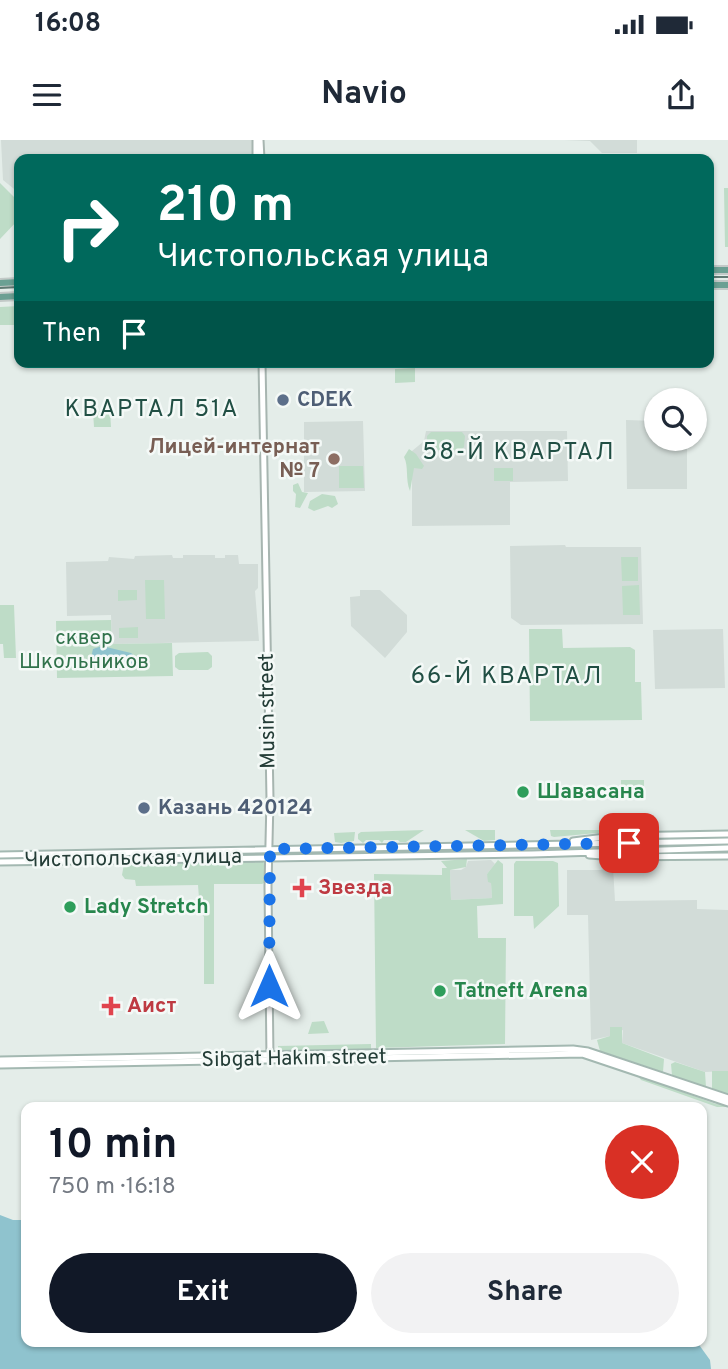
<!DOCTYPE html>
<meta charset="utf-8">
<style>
:root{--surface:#fff;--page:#f2f2f3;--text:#1f2937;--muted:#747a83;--accent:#111827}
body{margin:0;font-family:Overpass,sans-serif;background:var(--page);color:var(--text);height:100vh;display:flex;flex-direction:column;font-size:26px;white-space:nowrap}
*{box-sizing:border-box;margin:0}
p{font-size:23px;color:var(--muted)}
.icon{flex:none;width:38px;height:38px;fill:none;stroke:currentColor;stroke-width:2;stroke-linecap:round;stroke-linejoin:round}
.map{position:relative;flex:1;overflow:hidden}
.side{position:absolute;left:21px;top:962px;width:686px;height:245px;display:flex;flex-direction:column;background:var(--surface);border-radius:14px;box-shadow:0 2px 5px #0004}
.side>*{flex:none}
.guide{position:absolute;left:14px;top:14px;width:700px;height:214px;border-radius:14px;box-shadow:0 2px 5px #0004;background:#00695c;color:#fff;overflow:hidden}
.tools{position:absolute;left:644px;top:248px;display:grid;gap:14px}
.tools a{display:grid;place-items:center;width:63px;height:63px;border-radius:50%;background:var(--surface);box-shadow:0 2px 5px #0004;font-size:35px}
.pin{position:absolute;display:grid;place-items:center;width:60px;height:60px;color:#fff;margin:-30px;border-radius:14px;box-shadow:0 4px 10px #0006}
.me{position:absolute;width:77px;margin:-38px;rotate:0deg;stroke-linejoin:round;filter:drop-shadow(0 0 5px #0008)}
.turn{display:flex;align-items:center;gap:24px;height:147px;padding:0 28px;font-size:32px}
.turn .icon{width:91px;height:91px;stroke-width:2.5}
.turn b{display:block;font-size:49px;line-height:60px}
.then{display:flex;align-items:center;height:66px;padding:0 28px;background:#0003;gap:14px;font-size:26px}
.round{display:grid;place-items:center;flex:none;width:74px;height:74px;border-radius:37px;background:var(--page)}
.overview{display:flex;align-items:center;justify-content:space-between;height:119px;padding:0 28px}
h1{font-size:42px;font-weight:700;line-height:52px;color:var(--accent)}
.primary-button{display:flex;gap:14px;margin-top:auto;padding:14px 28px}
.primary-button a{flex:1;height:80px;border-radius:42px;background:var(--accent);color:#fff;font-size:28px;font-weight:700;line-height:80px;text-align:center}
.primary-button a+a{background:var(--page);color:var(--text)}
.status{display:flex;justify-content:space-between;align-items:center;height:49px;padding:0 35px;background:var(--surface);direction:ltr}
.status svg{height:19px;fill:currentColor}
header{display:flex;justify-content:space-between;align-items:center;height:91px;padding:0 28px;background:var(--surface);font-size:32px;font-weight:700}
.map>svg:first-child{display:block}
.built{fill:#d2dcd8}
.green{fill:#bedcc7}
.water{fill:#8fc3ce}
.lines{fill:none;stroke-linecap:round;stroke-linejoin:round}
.tertiary-casing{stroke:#a7b5b0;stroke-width:9}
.secondary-casing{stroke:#a3b8b1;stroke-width:9}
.primary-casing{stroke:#c2c9c7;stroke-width:10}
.tertiary{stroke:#fff;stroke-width:5}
.secondary{stroke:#fff;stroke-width:5}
.primary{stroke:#6ba093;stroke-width:6}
.tram{stroke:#5f7972;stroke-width:2}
.route{stroke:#1a73e8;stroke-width:12;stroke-dasharray:0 21.6}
.service-dot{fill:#5c6f8a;stroke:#f4f9f7;stroke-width:2.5}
.education-dot{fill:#8d6e63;stroke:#f4f9f7;stroke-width:2.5}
.leisure-dot{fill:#2e9e5b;stroke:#f4f9f7;stroke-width:2.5}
.health-dot{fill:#e0444e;stroke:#f4f9f7;stroke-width:2.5}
.labels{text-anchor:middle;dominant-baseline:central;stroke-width:5;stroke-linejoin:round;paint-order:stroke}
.service-label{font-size:21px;font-weight:bold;fill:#4e5e75;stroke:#f4f9f7;text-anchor:start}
.education-label{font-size:21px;font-weight:bold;fill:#785e54;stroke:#f4f9f7;text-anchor:end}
.park-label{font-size:21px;fill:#30724b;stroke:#f4f9f7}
.street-label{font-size:21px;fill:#243d37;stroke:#f4f9f7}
.leisure-label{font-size:21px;font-weight:bold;fill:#27864d;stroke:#f4f9f7;text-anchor:start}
.health-label{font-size:21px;font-weight:bold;fill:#be3a42;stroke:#f4f9f7;text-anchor:start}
.quarter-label{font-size:24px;letter-spacing:2px;fill:#214f44;stroke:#f4f9f7}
</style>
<div class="status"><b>16:08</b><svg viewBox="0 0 49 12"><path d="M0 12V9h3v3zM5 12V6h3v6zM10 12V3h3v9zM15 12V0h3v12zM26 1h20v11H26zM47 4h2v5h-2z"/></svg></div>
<header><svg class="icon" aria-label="menu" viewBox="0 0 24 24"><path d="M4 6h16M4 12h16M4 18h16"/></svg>Navio<svg class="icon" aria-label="share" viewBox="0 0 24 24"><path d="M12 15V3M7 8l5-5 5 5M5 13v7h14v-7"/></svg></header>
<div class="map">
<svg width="728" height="1229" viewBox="0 0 728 1229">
<rect width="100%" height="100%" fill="#e4ede9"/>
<path class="built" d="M 1,0 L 252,0 L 252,19 L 19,19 L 19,53 L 3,40 Z
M 564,0 L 637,0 L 637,13 L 602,13 L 590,1 Z
M 626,280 L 656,281 L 656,299 L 687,299 L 687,349 L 627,349 Z
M 363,281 L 365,351 L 304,352 L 304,282 Z
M 426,291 L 567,291 L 568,341 L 510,342 L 510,385 L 412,386 L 412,311 L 424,301 Z
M 565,405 L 566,407 L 641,407 L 643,484 L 521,485 L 511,478 L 510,406 Z
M 172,415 L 173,418 L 183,418 L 183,415 L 215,415 L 215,418 L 225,418 L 225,415 L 238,415 L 239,424 L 258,424 L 258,448 L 255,451 L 259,501 L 112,504 L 111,475 L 67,476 L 66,422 L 108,421 L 109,417 L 134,419 L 135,416 Z
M 360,450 L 380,450 L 407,475 L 407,492 L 385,518 L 351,486 L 350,457 L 360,456 Z
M 723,489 L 725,548 L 655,549 L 653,490 Z
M 491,720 L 495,724 L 487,734 L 491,742 L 492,758 L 451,760 L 450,730 L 461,730 L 466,727 L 468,721 Z
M 613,727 L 615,761 L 697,760 L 697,769 L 728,770 L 728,931 L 705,932 L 622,903 L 623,890 L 610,896 L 591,900 L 588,775 L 567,775 L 567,730 L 600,730 Z"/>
<path class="green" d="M 0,43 L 19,62 L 19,79 L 0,99 Z
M 724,48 L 728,48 L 728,107 L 725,107 Z
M 19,166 L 19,185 L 0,185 L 0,167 Z
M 415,228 L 415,242 L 395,243 L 395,229 Z
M 93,271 L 110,271 L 111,287 L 94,287 Z
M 431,292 L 462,292 L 465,296 L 464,307 L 461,310 L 430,310 L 427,307 L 427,296 Z
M 409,309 L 416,314 L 424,326 L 422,329 L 414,328 L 410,351 C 405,339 409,327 404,317 Z
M 339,326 L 363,326 L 364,348 L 339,348 Z
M 494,328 L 513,328 L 513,341 L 494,341 Z
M 298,343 L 302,352 L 308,353 L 300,368 L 295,367 L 296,354 L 293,351 L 293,345 Z
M 322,354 L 335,356 L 338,364 L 332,368 L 328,366 L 314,371 L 308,368 L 310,361 Z
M 621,417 L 638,417 L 638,441 L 622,441 Z
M 145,440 L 164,440 L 165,479 L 146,479 Z
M 639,445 L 640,475 L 623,475 L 622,446 Z
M 118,450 L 137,450 L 137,460 L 118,461 Z
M 0,465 L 14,465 L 16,518 L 4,518 L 3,504 L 0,504 Z
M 111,480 L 112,504 L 172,503 L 173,536 L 57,538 L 56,481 Z
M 138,487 L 138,498 L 119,498 L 119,488 Z
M 529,489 L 562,489 L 563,508 L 630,507 L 635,510 L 635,542 L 641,542 L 642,580 L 530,581 Z
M 208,512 L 212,516 L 212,527 L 208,530 L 179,530 L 175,527 L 175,516 L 179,513 Z
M 621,640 L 644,640 L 644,649 L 621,649 Z
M 424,690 L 406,702 L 400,702 L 398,700 L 384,700 L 382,703 L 379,700 L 366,700 L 363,703 L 358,699 L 358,694 L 361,692 Z
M 465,690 L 495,690 L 495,700 L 484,701 Z
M 550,690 L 630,690 L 554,697 L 551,696 Z
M 355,692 L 354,701 L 341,703 L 335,702 L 334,693 Z
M 467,719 L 466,727 L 450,730 L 451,760 L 492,758 L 491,743 L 488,742 L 487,734 L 498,720 L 503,724 L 503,764 L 477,766 L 478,798 L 506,798 L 505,904 L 376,908 L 374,734 L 442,735 L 442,728 L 447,728 L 441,721 Z
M 516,721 L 553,721 L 558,723 L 559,766 L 534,789 L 533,776 L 514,776 L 514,724 Z
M 263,722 L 265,725 L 266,742 L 262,744 L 214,744 L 214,844 L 204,844 L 204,777 L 200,771 L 198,745 L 136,746 L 135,740 L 125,739 L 122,735 L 124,724 Z
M 324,881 L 329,893 L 308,894 L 312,882 Z
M 610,887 L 622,887 L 622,903 L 664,919 L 663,932 L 600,911 L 597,900 L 610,896 Z
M 371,904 L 371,909 L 278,911 L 278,906 Z
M 675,922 L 705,932 L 706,947 L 672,935 L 671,924 Z
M 712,931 L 728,931 L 728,955 L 712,952 Z
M 638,936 L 716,964 L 728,965 L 728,967 L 717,967 L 641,940 Z"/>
<path class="water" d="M 102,506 L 131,513 L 138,519 L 134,527 C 118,529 102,533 91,518 L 93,509 Z
M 0,1075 L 13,1080 L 26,1080 L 26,1202 L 697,1202 L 710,1220 L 711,1229 L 0,1229 Z"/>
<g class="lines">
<g class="tertiary-casing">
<path id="tertiary" d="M 256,0 L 256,19
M 260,0 L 261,19
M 262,222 L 270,659 L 268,746 L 270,919"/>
</g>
<g class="secondary-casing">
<path id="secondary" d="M 573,701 L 613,696 L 728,694
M 0,715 L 728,701
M 589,715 L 616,717 L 728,716
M 0,722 L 532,714 L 728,708
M 0,920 L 573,909 L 588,911 L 728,958
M 0,925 L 582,914 L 728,963"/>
</g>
<g class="primary-casing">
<path id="primary" d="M 709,130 L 728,130
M 0,143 L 19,142
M 709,145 L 728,145
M 0,157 L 19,156"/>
</g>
<use href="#tertiary" class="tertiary"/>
<use href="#secondary" class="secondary"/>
<use href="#primary" class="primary"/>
<path class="tram" d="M 709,137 L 728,137
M 0,148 L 19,147"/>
</g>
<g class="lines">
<path class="route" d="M 269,846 L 270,709 L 629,703"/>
</g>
<g class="service-dot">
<circle cx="283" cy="260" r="7"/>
<circle cx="144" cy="668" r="7"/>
</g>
<circle class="education-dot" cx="334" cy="319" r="7"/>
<g class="leisure-dot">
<circle cx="523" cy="652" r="7"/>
<circle cx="70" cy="767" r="7"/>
<circle cx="440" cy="851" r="7"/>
</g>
<g class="health-dot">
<path d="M298.5 737.5h7v7h7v7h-7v7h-7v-7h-7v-7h7z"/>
<path d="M107.5 855.5h7v7h7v7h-7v7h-7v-7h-7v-7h7z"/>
</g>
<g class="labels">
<g class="service-label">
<text x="297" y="260">CDEK</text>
<text x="158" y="668">Казань 420124</text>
</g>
<g class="education-label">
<text x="320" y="307">Лицей-интернат<tspan x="320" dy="24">№ 7</tspan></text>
</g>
<g class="park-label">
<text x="84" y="498">сквер<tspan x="84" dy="24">Школьников</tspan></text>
</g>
<g class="street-label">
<text transform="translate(268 571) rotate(-91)">Musin street</text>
<text transform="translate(133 719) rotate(-1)">Чистопольская улица</text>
<text transform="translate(294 919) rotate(-1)">Sibgat Hakim street</text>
</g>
<g class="leisure-label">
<text x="537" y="652">Шавасана</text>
<text x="84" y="767">Lady Stretch</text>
<text x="454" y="851">Tatneft Arena</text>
</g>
<g class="health-label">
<text x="318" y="748">Звезда</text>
<text x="127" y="866">Аист</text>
</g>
<g class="quarter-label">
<text x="152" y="270">КВАРТАЛ 51А</text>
<text x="519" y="313">58-Й КВАРТАЛ</text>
<text x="507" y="537">66-Й КВАРТАЛ</text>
</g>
</g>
</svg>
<div class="tools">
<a><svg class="icon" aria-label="search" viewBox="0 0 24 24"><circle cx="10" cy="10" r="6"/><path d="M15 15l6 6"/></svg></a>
</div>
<div class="pin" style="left:629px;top:703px;background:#d93025"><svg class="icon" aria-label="arrive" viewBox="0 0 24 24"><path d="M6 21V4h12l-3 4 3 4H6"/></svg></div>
<svg class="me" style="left:269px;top:846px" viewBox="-20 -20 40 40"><path d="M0-17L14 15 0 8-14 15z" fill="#1a73e8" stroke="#fff" stroke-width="4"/></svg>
<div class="guide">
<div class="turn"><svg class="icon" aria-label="right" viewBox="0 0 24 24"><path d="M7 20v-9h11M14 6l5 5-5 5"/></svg><div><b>210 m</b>Чистопольская улица</div></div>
<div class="then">Then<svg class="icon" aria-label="arrive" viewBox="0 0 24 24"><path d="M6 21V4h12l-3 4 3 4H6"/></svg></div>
</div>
<section class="side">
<div class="overview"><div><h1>10 min</h1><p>750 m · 16:18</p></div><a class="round" style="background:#d93025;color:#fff"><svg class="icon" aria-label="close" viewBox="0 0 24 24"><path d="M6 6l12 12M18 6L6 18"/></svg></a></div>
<div class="primary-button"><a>Exit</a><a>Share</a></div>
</section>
</div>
